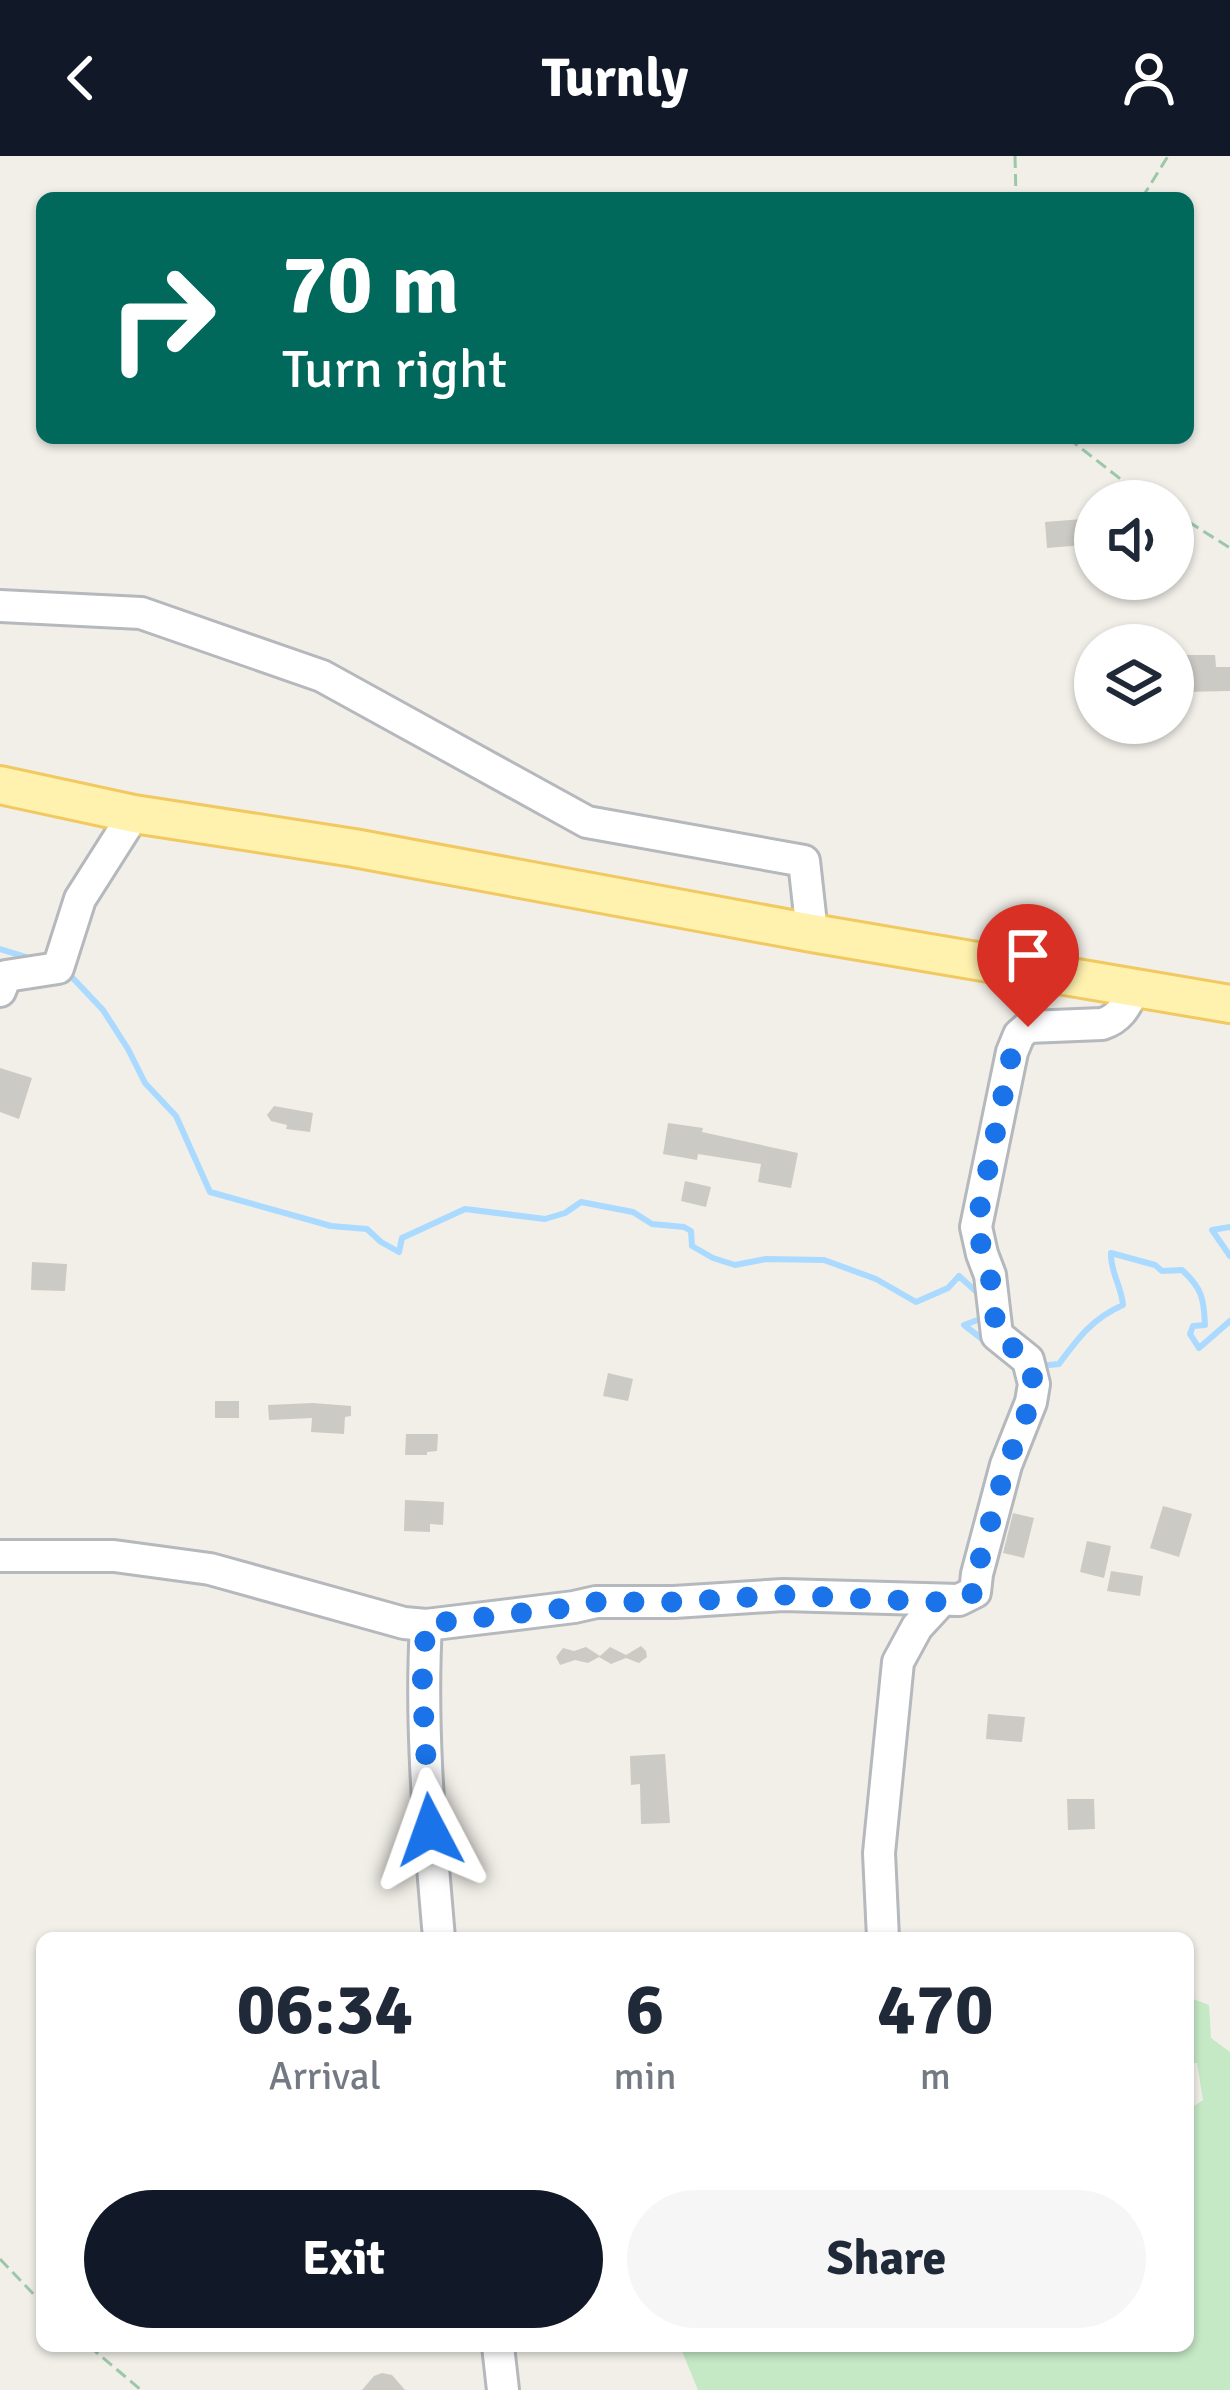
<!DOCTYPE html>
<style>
:root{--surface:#fff;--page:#f6f6f7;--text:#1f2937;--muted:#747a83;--accent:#111827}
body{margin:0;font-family:Signika,sans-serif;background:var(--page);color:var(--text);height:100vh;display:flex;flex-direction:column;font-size:45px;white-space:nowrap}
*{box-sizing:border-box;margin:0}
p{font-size:39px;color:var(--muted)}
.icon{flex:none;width:66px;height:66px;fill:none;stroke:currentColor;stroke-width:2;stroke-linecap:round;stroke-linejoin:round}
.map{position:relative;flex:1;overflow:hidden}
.drawer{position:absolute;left:36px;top:1776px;width:1158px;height:420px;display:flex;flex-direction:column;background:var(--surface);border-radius:18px;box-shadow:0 3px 9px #0004}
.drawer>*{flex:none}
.top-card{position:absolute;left:36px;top:36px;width:1158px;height:252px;border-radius:18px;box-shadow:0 3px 9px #0004;background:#00695c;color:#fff;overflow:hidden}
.tools{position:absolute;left:1074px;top:324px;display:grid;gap:24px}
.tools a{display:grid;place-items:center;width:120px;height:120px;border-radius:50%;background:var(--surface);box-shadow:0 3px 9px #0004;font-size:60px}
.pin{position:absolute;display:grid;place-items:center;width:102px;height:102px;color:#fff;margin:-123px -51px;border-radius:50% 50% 50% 0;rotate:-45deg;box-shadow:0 0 12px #0007}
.pin .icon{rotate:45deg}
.me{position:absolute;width:132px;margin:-66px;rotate:356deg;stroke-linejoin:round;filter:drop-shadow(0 0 9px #0008)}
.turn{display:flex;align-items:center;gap:42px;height:252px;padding:0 48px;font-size:54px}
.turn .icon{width:156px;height:156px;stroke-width:2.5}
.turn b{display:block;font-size:84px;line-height:102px}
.eta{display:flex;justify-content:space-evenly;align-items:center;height:204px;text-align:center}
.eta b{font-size:72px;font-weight:800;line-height:84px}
.primary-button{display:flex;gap:24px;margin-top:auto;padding:24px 48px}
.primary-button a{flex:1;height:138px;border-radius:72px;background:var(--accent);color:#fff;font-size:48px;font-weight:800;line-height:138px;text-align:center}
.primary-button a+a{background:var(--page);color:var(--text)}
header{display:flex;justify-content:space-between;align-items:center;height:156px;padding:0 48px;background:var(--accent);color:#fff;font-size:54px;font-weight:800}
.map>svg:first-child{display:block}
.green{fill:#c5e8c5}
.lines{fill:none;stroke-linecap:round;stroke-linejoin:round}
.stream{stroke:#aadaff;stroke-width:6}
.building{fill:#cccac5}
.minor-casing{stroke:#b5b8bc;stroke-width:36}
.major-casing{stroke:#f2c960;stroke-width:42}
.path{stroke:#9cc7a9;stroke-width:3;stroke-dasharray:12 6;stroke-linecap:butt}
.minor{stroke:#fff;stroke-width:30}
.major{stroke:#fff2af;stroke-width:36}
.route{stroke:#1a73e8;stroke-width:21;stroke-dasharray:0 37.8}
</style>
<header><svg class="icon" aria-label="back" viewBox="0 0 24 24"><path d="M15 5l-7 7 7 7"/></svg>Turnly<svg class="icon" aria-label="person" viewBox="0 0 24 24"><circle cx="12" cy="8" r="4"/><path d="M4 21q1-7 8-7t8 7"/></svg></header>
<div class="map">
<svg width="1230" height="2234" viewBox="0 0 1230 2234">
<rect width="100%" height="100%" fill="#f1efe8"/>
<path class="green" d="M 1188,1841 L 1209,1849 L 1211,1882 L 1230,1896 L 1230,2234 L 698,2234 L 681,2193 L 684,2190 L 1188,2190 L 1188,1954 L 1203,1944 L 1197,1907 L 1188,1907 Z"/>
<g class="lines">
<path class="stream" d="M 0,793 L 33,803
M 68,817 L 103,854 L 128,893 L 145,927 L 176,960 L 210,1036 L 331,1070 L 367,1073 L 381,1086 L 399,1096 L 402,1082 L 465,1053 L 545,1063 L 565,1057 L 581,1046 L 633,1056 L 652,1068 L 684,1071 L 691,1075 L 692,1090 L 713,1102 L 735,1109 L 766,1103 L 824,1104 L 876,1123 L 916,1146 L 948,1132 L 959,1120 L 981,1140
M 1230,1071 L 1212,1074 L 1230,1100
M 983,1162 L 964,1169 L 990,1189
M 1039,1210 L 1059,1208 C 1078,1182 1093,1162 1123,1149 C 1121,1129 1110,1115 1111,1097 L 1155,1109 L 1162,1115 L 1182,1114 C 1202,1132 1204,1143 1205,1169 L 1193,1170 L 1190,1178 L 1199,1192 L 1230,1165"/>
</g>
<path class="building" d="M 1082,363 L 1084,389 L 1047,392 L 1045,366 Z
M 1183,499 L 1215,499 L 1216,511 L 1230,511 L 1230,535 L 1184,536 Z
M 0,912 L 32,922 L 19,963 L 0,956 Z
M 274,950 L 313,957 L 310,976 L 286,973 L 287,969 L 271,965 L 267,959 Z
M 668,967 L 703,972 L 702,976 L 798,997 L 791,1032 L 758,1026 L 761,1008 L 698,998 L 697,1004 L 663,998 Z
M 685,1025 L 711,1031 L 706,1051 L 681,1045 Z
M 32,1106 L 67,1108 L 65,1135 L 31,1134 Z
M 608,1217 L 633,1223 L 628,1245 L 603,1240 Z
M 215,1245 L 239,1245 L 239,1262 L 215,1262 Z
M 313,1247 L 351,1250 L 351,1260 L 345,1261 L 344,1278 L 311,1276 L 312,1262 L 269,1264 L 268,1249 Z
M 406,1278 L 438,1278 L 437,1295 L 427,1296 L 427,1299 L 405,1299 Z
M 405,1344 L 444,1346 L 443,1369 L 430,1368 L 430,1376 L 404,1375 Z
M 1163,1350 L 1192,1358 L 1179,1401 L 1150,1392 Z
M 1013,1357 L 1034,1362 L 1024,1402 L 1003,1397 Z
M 1087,1385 L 1111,1390 L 1104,1422 L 1080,1416 Z
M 1111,1415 L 1143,1420 L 1140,1440 L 1107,1435 Z
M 641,1490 L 646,1495 L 647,1501 L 639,1507 L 626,1502 L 611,1508 L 599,1501 L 588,1507 L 575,1504 L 560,1509 L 556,1501 L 563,1492 L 574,1495 L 586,1491 L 600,1500 L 610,1491 L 626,1499 Z
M 988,1558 L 1025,1561 L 1022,1586 L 986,1583 Z
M 665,1598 L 670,1667 L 641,1668 L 640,1628 L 631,1629 L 630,1600 Z
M 1067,1643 L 1094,1643 L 1095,1673 L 1068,1674 Z
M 382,2217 L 392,2219 L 405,2234 L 362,2234 L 374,2220 Z"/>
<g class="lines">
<g class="minor-casing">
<path id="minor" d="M 0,450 L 141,457 L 322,520 L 587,666 L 804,705 L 812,777
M 0,835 L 6,820 L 58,812 L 80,743 L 134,658
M 0,1400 L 114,1400 L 210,1413 L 404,1467 L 426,1469 L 574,1451 L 596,1446 L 674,1446 L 783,1439 L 959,1444 L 975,1436 L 977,1418 L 1006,1309 L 1031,1246 L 1034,1228 L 1028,1204 L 997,1179 L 990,1119 L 982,1098 L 976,1071 L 1012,896 L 1019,879 L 1028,871 L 1102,868 C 1121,862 1126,849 1135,832
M 426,1469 C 420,1573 430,1677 439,1782
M 883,1782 L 879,1697 L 898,1506 L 917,1471 L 940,1446
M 498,2190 L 503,2234"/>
</g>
<g class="major-casing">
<path id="major" d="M 0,629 L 134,658 L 354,692 L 812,777 L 1230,848"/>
</g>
<path class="path" d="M 1015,0 L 1016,42
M 1142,42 L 1168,0
M 1068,282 L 1127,328 L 1154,345
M 1173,356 L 1230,392
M 0,2103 L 42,2147
M 89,2190 L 141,2234"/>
<use href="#minor" class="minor"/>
<use href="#major" class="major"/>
</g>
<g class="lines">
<path class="route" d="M 430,1674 L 422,1529 L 426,1468 L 574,1451 L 596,1446 L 674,1446 L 783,1439 L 940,1446 L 959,1444 L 975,1436 L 976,1418 L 1006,1310 L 1031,1246 L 1034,1228 L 1028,1204 L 997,1179 L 990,1119 L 976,1071 L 1012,896 L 1019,879 L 1028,871"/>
</g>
</svg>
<div class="tools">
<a><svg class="icon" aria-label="sound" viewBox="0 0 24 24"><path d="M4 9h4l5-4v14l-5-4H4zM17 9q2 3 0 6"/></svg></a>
<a><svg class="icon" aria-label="layers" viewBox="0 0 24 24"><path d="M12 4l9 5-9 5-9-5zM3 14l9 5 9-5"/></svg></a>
</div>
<div class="pin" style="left:1028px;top:871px;background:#d93025"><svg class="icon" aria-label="arrive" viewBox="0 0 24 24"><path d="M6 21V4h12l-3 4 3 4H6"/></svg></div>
<svg class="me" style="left:430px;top:1674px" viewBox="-20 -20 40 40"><path d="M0-17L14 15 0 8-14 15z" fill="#1a73e8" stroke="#fff" stroke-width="4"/></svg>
<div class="top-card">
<div class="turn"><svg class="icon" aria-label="right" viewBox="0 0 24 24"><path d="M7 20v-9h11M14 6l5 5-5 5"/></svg><div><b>70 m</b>Turn right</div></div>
</div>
<section class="drawer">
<div class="eta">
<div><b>06:34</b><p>Arrival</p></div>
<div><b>6</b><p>min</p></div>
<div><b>470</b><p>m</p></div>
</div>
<div class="primary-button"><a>Exit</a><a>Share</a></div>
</section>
</div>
